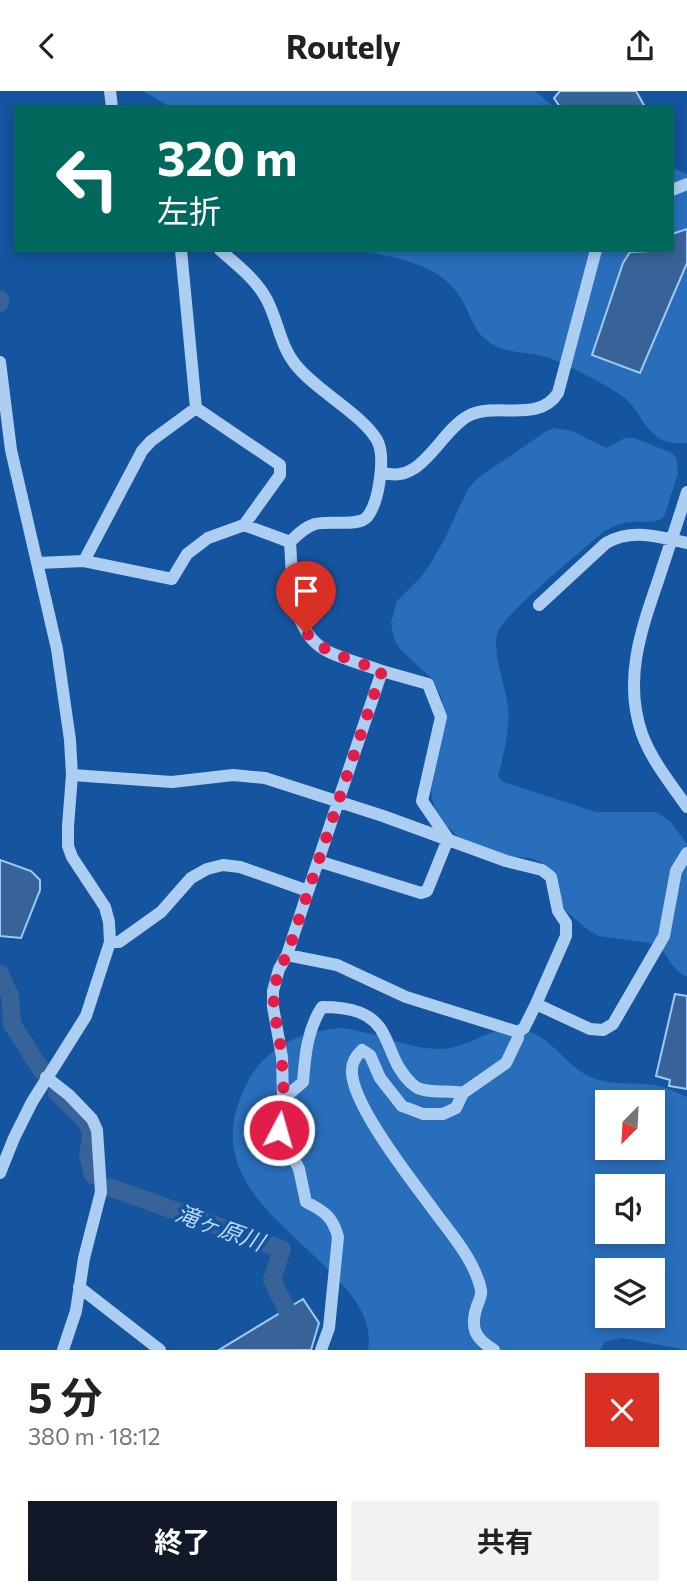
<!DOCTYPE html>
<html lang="ja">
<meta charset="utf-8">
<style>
:root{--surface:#fff;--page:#f2f2f2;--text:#222;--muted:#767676;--accent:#111827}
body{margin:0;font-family:Commissioner,"Noto Sans JP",sans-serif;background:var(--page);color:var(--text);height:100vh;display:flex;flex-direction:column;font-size:26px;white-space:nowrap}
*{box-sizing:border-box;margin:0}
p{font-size:23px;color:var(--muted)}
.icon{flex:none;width:38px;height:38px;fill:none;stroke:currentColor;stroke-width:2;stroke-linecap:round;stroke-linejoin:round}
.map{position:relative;height:1259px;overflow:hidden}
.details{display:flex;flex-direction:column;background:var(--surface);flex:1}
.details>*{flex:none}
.banner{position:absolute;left:14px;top:14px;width:660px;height:147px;border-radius:0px;box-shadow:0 4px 10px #0003;background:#00695c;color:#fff;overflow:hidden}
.needle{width:46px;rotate:204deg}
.tools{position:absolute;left:595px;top:999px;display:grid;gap:14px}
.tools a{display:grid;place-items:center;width:70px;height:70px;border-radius:0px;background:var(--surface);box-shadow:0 4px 10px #0003;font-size:35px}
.pin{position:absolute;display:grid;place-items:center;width:60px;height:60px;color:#fff;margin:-72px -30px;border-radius:50% 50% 50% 0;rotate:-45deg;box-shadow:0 0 7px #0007}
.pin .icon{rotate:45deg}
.me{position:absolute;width:77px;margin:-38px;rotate:6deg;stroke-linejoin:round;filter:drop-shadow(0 0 5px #0008)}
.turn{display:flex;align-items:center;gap:24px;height:147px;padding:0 28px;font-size:32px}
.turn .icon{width:91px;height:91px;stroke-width:2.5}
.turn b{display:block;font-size:49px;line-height:60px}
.round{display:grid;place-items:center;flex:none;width:74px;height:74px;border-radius:0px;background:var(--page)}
.overview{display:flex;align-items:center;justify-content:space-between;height:119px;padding:0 28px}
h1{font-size:42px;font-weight:700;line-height:52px}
.cta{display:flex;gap:14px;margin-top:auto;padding:14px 28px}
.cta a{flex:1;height:80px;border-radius:0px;background:var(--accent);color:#fff;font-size:28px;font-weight:700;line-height:80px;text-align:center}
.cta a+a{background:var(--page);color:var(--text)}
header{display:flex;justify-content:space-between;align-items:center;height:91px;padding:0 28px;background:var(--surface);font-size:32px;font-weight:700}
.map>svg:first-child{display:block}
.green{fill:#296ebb;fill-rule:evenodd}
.water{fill:#376398;stroke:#9fc9f6;stroke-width:2}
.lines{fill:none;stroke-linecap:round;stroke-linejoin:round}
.river{stroke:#376398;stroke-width:18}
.minor{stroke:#adcef3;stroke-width:12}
.route{stroke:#e11d48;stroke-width:12;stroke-dasharray:0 21.6}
.labels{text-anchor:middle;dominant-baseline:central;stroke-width:7;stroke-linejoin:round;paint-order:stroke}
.water-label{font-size:23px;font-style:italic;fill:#bad8f9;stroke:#15549e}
</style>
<header><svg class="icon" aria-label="back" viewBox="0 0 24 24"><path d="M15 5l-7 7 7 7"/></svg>Routely<svg class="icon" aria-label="share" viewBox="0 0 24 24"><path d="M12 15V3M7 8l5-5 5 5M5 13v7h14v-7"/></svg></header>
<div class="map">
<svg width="687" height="1259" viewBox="0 0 687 1259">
<rect width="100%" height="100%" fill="#15549e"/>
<path class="green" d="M 143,0 L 535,0 L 554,16 L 170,16 Z
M 672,77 L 687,83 L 687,352 C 644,356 646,322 622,305 C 607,294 564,272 546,266 C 525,260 504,264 485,248 C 471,236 469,217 458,203 C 437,171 389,165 353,159 L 672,159 Z
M 554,337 L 572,340 L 606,357 L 625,347 L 634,347 L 670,361 L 676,366 L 678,382 L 664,426 C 654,434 642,429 631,431 C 620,432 612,436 603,441 C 583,459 505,522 498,541 C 491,559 506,596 508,616 C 510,639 504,662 498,685 L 503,691 L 596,721 L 656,721 L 670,730 L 687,753 L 687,886 C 668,875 670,865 656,853 L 599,845 L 588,839 L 566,820 L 547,776 L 542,772 L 531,767 L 493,764 L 457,745 L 445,733 L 435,720 L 431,700 L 444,635 L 442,608 L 433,589 L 400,558 L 394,548 L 391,532 L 397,510 L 421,486 L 431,472 L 446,445 L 468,398 L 478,387 L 545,341 Z
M 343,937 C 375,941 411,959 442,958 C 468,957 493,934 519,938 C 550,942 563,973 589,985 C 613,997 638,989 663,996 C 671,998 679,1003 687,1006 L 687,1259 L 622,1247 L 605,1251 L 600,1259 L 368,1259 C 373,1231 356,1208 338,1189 C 283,1129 199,1085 247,992 C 267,954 302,940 343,937 ZM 607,1012 L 653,1012 L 653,1057 L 607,1057 ZM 607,1096 L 653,1096 L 653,1141 L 607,1141 ZM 607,1180 L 653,1180 L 653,1225 L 607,1225 Z"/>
<path class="water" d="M 560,0 L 636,0 L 645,16 L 560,16 L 554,7 Z
M 687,138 L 687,172 L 640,282 L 592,264 L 623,172 L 630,161 L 672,159 L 672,143 Z
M 0,769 L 31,780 L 40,789 L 40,799 L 21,847 L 0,845 Z
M 675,903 L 687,905 L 687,998 L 669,995 L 670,989 L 656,985 Z
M 303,1208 L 319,1232 L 311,1259 L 219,1259 Z"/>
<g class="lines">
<path class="river" d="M 0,208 L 0,212
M 0,883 L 10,905 L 12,933 L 42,980
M 57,1002 L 83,1027 L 92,1041 L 88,1064 L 93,1084
M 109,1096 L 282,1158 L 272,1189 L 296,1238"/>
<path class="minor" d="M 110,0 L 112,16
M 672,99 L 687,93
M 181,159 L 196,317
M 0,271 L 11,359 L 57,558 L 70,649 L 72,684 L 68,735 L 68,755 L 72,766 L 105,816 L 109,831 L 110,851 L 86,925 L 32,1011 L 14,1047 L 0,1082
M 196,317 L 280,374 L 280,384 L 244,434 L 208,447 L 187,463 L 172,488 L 84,470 L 142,360 L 151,350 Z
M 382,381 C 421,396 439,341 468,325 C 496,310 538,333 558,302 L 596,159
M 687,401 C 678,430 668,459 659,487 C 641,539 623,589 642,643 C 652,670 671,693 687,716
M 244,434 L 290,451
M 38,472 L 84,470
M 539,514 L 606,452 C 633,437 658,446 687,452
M 72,684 L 172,691 L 233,684 L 265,687 L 383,725 L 506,770 L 542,779 L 551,786 L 558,820 L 566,832 L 566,845 L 536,913 L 524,937 L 518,941 L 406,906 L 337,874 L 287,864
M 318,770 L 421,802 L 427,800 L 448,748 L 422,710 L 441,626 L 428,593 L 382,580
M 308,800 L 287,864 L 279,878 L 273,900 L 273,916 L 282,966 L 283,1008 L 278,1023 L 279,1039 L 299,1078 L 306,1111 C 324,1120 333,1126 338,1146 L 329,1237 L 321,1259
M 110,851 L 119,851 L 161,821 L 191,787 L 207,778 L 223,774 L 240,776 L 308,800 L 382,580 C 365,574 347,569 331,562 C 289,543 293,490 290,451 C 297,444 305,436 315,433 C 328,429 359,436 367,426 C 379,412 386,365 377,349 C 361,322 316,300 295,273 C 280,254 278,230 267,209 C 257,189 237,174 220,159
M 536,913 L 590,938 L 603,939 L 613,933 L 664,845 L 676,780 L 687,762
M 46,986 L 69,1004 L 92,1028 L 97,1039 L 100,1085 L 101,1101 L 84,1167 L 76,1220 L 63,1259
M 283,1008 L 303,991 C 305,965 307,939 322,916 C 348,916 374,920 385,946 C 390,956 393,966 398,975 C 403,983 408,991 416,996 C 427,1003 448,999 463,1002
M 79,1196 L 160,1259
M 494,1259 C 474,1247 470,1236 477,1215 C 479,1210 482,1204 481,1199 C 475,1170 452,1144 435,1121 C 414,1092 349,1011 352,978 C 352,971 357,964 362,959 L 370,964 L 380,987 L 402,1015 L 423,1023 L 443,1023 L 456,1017 L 463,1002 L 506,972 L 518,947 L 518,941"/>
</g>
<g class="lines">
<path class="route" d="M 279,1039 C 278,1023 281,1021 283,1007 C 284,997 283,985 282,974 C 281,929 261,910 287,864 L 382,580 L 329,561 L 306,542"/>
</g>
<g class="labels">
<g class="water-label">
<text transform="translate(220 1136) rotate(20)">滝ヶ原川</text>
</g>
</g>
</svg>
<div class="tools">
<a><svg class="needle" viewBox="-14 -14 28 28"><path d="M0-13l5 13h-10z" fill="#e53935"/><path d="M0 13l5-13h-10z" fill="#767676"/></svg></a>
<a><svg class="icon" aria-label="sound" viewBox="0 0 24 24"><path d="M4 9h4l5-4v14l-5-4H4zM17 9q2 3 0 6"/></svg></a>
<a><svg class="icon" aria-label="layers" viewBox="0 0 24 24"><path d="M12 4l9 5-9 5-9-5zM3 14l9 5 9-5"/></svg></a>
</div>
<div class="pin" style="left:306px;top:542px;background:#d93025"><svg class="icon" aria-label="arrive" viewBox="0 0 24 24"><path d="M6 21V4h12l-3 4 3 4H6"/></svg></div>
<svg class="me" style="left:279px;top:1039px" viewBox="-20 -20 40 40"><circle r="17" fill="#e11d48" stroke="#fff" stroke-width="3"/><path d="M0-11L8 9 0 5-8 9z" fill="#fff"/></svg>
<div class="banner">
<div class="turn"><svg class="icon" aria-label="left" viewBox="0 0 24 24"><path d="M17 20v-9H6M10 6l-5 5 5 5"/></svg><div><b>320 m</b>左折</div></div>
</div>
</div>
<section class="details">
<div class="overview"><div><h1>5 分</h1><p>380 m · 18:12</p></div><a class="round" style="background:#d93025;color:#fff"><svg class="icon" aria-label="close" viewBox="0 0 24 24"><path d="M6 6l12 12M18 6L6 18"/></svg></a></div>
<div class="cta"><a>終了</a><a>共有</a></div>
</section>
